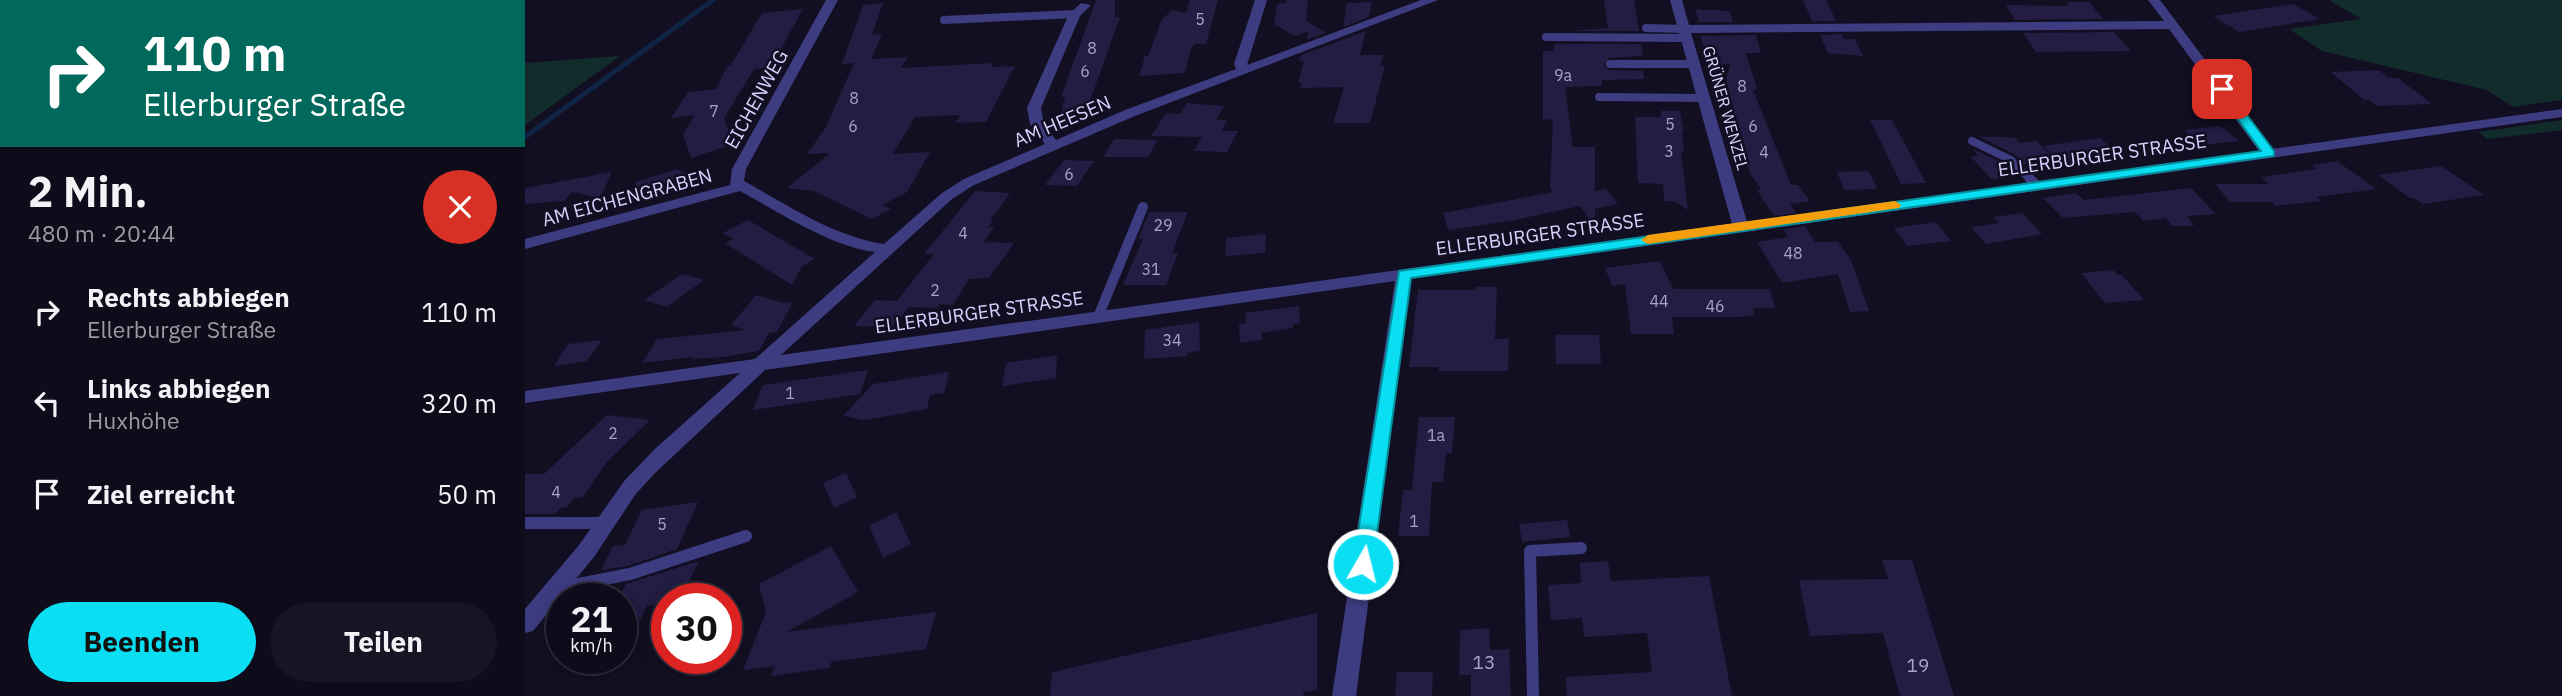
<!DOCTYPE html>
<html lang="de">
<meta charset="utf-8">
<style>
:root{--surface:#0e0b1a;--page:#171423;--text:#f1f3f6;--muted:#9b9ba2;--line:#2e2b39;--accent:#0adef2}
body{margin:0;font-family:"IBM Plex Sans",sans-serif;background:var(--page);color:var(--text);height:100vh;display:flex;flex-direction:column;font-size:26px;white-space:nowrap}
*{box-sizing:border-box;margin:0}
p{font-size:23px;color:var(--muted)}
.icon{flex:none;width:38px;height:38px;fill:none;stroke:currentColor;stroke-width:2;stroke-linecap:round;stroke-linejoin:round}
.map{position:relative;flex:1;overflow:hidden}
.drawer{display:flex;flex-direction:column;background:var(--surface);width:525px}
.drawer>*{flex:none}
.guide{background:#00695c;color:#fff;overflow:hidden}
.speed{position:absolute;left:21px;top:583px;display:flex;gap:14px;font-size:35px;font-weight:700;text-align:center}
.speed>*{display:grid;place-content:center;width:91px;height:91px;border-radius:50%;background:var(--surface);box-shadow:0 4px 18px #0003,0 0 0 2px var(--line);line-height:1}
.speed small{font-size:18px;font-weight:400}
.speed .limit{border:10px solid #d22;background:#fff;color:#111}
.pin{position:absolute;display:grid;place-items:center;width:60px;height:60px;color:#fff;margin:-30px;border-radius:14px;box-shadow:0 4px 10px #0006}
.me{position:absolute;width:77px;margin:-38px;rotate:8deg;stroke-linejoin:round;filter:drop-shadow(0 0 5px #0008)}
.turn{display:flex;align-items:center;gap:24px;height:147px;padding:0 28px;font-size:32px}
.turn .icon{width:91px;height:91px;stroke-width:2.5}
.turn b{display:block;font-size:49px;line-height:60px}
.round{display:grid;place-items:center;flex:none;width:74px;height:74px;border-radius:37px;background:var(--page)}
.overview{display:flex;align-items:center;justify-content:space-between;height:119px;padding:0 28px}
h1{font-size:42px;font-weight:800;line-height:52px}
.action{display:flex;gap:14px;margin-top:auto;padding:14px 28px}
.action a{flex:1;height:80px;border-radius:42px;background:var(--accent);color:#111;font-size:28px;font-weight:800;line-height:80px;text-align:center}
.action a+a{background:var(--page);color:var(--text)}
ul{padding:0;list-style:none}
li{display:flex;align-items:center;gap:21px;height:91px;padding:0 28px}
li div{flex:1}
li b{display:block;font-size:26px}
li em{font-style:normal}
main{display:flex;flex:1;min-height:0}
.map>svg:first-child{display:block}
.green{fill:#122c2b}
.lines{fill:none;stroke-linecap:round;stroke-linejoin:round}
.stream{stroke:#102546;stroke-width:5}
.building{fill:#231c43}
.service-far2{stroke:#3d3c80;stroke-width:8}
.service-far1{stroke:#3d3c80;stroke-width:10}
.service{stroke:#3d3c80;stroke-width:12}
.minor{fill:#3d3c80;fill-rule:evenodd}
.route{fill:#0adef2;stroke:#06909d;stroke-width:2}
.slow{fill:#f59e0b}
.labels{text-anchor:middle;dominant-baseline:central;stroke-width:5;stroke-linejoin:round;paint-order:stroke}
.number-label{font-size:16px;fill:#a9a4ce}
.far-street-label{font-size:16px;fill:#d6d2fd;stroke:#120f22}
.street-label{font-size:19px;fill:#d6d2fd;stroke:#120f22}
.near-number-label{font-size:19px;fill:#a9a4ce}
</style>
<main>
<section class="drawer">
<div class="guide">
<div class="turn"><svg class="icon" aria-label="right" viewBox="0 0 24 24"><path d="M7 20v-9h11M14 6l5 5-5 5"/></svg><div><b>110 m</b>Ellerburger Straße</div></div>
</div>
<div class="overview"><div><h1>2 Min.</h1><p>480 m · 20:44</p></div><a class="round" style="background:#d93025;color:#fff"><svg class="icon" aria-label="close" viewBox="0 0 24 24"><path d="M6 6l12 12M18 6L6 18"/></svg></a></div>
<ul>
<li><svg class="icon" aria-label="right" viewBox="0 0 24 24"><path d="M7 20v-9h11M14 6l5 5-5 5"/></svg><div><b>Rechts abbiegen</b><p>Ellerburger Straße</p></div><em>110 m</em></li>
<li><svg class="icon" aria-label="left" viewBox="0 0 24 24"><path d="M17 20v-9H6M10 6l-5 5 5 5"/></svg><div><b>Links abbiegen</b><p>Huxhöhe</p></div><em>320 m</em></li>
<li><svg class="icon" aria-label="arrive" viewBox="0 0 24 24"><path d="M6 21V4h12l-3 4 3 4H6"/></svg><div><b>Ziel erreicht</b></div><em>50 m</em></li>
</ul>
<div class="action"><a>Beenden</a><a>Teilen</a></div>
</section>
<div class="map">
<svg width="2037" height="696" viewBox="0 0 2037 696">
<rect width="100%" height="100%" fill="#120f22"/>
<path class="green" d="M 1804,0 L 2037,0 L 2037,100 L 1988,107 L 1962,90 L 1797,51 L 1764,29 L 1836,19 Z
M 95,56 L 0,125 L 0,63 Z
M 2037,120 L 2037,130 L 1962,139 L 1954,132 Z"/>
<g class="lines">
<path class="stream" d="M 0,137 L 188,0"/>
</g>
<path class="building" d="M 571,0 L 590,0 L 590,17 L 595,17 L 565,101 L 567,101 L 567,116 L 534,124 L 540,97 L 536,97 Z
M 665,0 L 693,0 L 681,44 L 670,44 L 666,48 L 660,73 L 614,76 L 620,56 L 623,56 L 637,19 L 648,10 L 661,13 Z
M 761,0 L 783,0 L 781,21 L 801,33 L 781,40 L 784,31 L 770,36 L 749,24 L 752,4 L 761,3 Z
M 1079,0 L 1109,0 L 1114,31 L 1046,31 L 1083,28 Z
M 1278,0 L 1301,0 L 1311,21 L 1287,21 Z
M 847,2 L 844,17 L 818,27 L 822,3 Z
M 1541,2 L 1564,2 L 1578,19 L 1490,20 L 1481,5 L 1544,6 Z
M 358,3 L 347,35 L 357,34 L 346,59 L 383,57 L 376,68 L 468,63 L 466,67 L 490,66 L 461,122 L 430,123 L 435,115 L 390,117 L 368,154 L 405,152 L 382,192 L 357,205 L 366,209 L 347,219 L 289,191 L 262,188 L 305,153 L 282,154 L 301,127 L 329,63 L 317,64 L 338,5 Z
M 1768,4 L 1795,19 L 1714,32 L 1688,16 Z
M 278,9 L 252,56 L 244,67 L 229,69 L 199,118 L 209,144 L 166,158 L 158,134 L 170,115 L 146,118 L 163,92 L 191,89 L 202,66 L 206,65 L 237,13 Z
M 1170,9 L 1205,11 L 1208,22 L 1174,22 Z
M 841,31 L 835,55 L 858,55 L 855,66 L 860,66 L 845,123 L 808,123 L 819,87 L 776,88 L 777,83 L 773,83 L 779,61 L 774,61 L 776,55 Z
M 1589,32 L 1606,51 L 1511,52 L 1498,33 Z
M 1317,34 L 1319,39 L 1330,39 L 1338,56 L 1303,53 L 1295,35 Z
M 1231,35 L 1236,53 L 1221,53 L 1232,89 L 1228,90 L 1266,185 L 1273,185 L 1285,201 L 1265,204 L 1271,213 L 1249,216 L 1232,190 L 1236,189 L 1225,173 L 1220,158 L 1223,158 L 1201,81 L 1205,64 L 1185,65 L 1175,36 Z
M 1029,44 L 1116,44 L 1118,56 L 1084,58 L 1079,65 L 1084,70 L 1118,71 L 1119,79 L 1077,80 L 1077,86 L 1040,87 L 1048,147 L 1070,147 L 1070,191 L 1081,189 L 1093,204 L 1070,209 L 1070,226 L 1055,206 L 985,221 L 923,230 L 918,213 L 1028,192 L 1025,188 L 1028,119 L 1018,120 L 1018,51 L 1029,51 Z
M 1854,70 L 1864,78 L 1873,78 L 1907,104 L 1852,106 L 1844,100 L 1839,100 L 1806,72 Z
M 662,103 L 699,106 L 691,120 L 702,120 L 697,131 L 713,131 L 702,152 L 669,151 L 677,137 L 626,136 L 641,113 L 655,114 Z
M 1136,111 L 1155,111 L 1159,132 L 1157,132 L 1159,151 L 1156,152 L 1163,210 L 1149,201 L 1139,201 L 1138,184 L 1113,183 L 1110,117 L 1136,117 Z
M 1345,120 L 1367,120 L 1401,183 L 1376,184 Z
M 1695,126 L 1714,141 L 1677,145 L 1659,130 Z
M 1455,137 L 1483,137 L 1491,138 L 1494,143 L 1512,141 L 1530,160 L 1500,164 L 1489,154 Z
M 1575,138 L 1597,158 L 1538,166 L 1518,146 Z
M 589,139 L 633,140 L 623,157 L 578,157 Z
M 1448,149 L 1482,165 L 1492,176 L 1466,179 L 1446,157 L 1453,156 Z
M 539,160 L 569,161 L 552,186 L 520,185 Z
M 1812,161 L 1851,189 L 1792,197 L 1797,201 L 1750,206 L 1747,202 L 1705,202 L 1690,184 L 1744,184 L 1736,177 L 1792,169 L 1787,165 Z
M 1916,166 L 1959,195 L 1898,204 L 1889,198 L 1885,198 L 1853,175 Z
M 152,169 L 174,181 L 115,199 L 110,182 Z
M 1344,171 L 1352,189 L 1319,190 L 1312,172 Z
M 87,172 L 75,198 L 47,192 L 39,201 L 0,204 L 0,188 Z
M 1666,188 L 1691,214 L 1662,216 L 1669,226 L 1647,226 L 1641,218 L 1619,221 L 1609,212 L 1538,218 L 1518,198 L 1551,193 L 1559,200 Z
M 450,191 L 485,193 L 465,221 L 468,221 L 463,227 L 469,227 L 459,242 L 489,243 L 464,278 L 444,279 L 428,305 L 415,304 L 412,308 L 384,307 L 368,327 L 329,326 L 350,300 L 372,301 L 409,254 L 399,254 Z
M 624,212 L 663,212 L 647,253 L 653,253 L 641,285 L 598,285 L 618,239 L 613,239 Z
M 1497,213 L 1517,234 L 1461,244 L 1446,227 L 1474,223 L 1469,217 Z
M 223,220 L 290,259 L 277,266 L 267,285 L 200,243 L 208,239 L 198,233 Z
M 1411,222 L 1426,241 L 1382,246 L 1369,228 Z
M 1280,226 L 1290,242 L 1313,242 L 1326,260 L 1344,311 L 1325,312 L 1313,274 L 1257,283 L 1232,242 L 1263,237 L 1258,229 Z
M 741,234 L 740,253 L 700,256 L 701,238 Z
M 1135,261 L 1148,289 L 1245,289 L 1250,308 L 1228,308 L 1230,315 L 1217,317 L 1147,317 L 1149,334 L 1106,334 L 1100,284 L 1087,286 L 1080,268 Z
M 1588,270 L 1593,275 L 1597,275 L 1619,300 L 1580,303 L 1556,273 Z
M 157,274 L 179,280 L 142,307 L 119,300 Z
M 951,287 L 972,287 L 970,339 L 984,339 L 983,371 L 914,371 L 914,367 L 884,367 L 893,290 L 951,290 Z
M 231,295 L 258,303 L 268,302 L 252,332 L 244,333 L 234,351 L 199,357 L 167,359 L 168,357 L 117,363 L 132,339 L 221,330 L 206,325 Z
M 774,306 L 775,323 L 768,324 L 768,328 L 736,333 L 737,340 L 715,343 L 714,324 L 721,323 L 720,313 Z
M 674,322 L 675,351 L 662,353 L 662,356 L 619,359 L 620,330 Z
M 1030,335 L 1074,335 L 1076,364 L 1031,364 Z
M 77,340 L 62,361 L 29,366 L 43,344 Z
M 532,355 L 531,378 L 477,386 L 481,363 Z
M 343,370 L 335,394 L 228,410 L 238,385 Z
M 424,372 L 419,393 L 405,395 L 402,409 L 339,420 L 318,416 L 348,384 Z
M 82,415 L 125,420 L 81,463 L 58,497 L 49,498 L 42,507 L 35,508 L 30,514 L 0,514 L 0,474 L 19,474 Z
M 894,417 L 930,417 L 927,453 L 921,453 L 918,482 L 907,482 L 904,536 L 873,536 L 878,490 L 887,490 Z
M 321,473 L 332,497 L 309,508 L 298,483 Z
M 173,502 L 152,549 L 103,566 L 76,570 L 88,546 L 100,545 L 117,510 Z
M 371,512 L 386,544 L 358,558 L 344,526 Z
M 1042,520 L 1045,537 L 997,542 L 994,524 Z
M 306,546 L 333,592 L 262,632 L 411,612 L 401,649 L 306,662 L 305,668 L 246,676 L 250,666 L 218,670 L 241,612 L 234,584 Z
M 1357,560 L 1387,560 L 1429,696 L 1375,696 L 1358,633 L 1285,636 L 1274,580 L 1363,579 Z
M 174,561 L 161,588 L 139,595 L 135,604 L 122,606 L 96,661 L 96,593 L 101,584 Z
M 1083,561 L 1086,581 L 1184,576 L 1207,696 L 1042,696 L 1040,677 L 1127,672 L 1122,633 L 1059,637 L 1057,618 L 1026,620 L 1023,585 L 1056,583 L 1055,563 Z
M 792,613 L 792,690 L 778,692 L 779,696 L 525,696 L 527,672 Z
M 964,628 L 965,650 L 984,649 L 986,696 L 946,696 L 946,675 L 934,675 L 935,630 Z
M 872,672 L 908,672 L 907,696 L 870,696 Z"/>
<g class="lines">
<path class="service-far2" d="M 419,20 L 550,14
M 1121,28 L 1160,29
M 1021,37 L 1162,38
M 1085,64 L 1170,64
M 1074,97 L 1179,98
M 1447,141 L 1486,160 L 1506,180"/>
<path class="service-far1" d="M 1505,179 L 1511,185
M 573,317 L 618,207"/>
<path class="service" d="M 0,523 L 83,523
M 33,588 L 105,574 L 221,536
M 1008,696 L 1005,551 L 1056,548"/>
<path class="minor" d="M 301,0 L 313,0 L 221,169 L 219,181 C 262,205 310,237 359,244 L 417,193 L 439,179 L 520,144 L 505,124 L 502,108 L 544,14 L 556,3 L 566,5 L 555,16 L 516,108 L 519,124 L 531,140 L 600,110 L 711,69 L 709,64 L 730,0 L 742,0 L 722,65 L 896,0 L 913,0 L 610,116 L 449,185 L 427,199 L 256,355 L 1207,224 L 1145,0 L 1157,0 L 1164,25 L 1639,21 L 1623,0 L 1635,0 L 1747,149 L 2037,109 L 2037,117 L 886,279 L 831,696 L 807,696 L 870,281 L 240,370 L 129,474 L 110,495 L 69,557 L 8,631 L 0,633 L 0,609 L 54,545 L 100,480 L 131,448 L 215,373 L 0,403 L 0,391 L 230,359 L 350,252 C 305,246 255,213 215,191 L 0,249 L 0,239 L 205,185 L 207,169 ZM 1644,29 L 1734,151 L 1222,222 L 1166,33 Z"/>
</g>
<path class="route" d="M 1692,87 L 1701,87 L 1749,151 L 1749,156 L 886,278 L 848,564 L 845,570 L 838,572 L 831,570 L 828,564 L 874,271 L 1736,151 L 1691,89 Z"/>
<path class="slow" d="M 1370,201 L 1376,205 L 1374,208 L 1123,244 L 1116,240 L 1123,235 Z"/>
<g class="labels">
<g class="number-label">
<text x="675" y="19">5</text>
<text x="567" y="48">8</text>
<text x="560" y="71">6</text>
<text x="1038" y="75">9a</text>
<text x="1217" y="86">8</text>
<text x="329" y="98">8</text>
<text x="189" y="111">7</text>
<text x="1145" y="124">5</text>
<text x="328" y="126">6</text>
<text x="1228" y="126">6</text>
<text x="1144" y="151">3</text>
<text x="1239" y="152">4</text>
<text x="544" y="174">6</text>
<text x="638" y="225">29</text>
<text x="438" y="233">4</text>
<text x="1268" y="253">48</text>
<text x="626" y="269">31</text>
<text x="410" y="290">2</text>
<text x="1134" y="301">44</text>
<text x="1190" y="306">46</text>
<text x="647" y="340">34</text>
<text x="265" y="393">1</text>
<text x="88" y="433">2</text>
<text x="911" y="435">1a</text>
<text x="31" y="492">4</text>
<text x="889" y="521">1</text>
<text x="137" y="524">5</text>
</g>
<g class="far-street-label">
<text transform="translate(1201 108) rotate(74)">GRÜNER WENZEL</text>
</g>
<g class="street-label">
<text transform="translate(231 99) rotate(-61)">EICHENWEG</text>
<text transform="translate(537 121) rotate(-23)">AM HEESEN</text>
<text transform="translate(1577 155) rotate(-8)">ELLERBURGER STRASSE</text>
<text transform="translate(102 197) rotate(-15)">AM EICHENGRABEN</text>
<text transform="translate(1015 234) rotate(-8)">ELLERBURGER STRASSE</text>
<text transform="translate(454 312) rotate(-8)">ELLERBURGER STRASSE</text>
</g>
<g class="near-number-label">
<text x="959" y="662">13</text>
<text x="1393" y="665">19</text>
</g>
</g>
</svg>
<div class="speed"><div>21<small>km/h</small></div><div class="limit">30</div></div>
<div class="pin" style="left:1697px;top:89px;background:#d93025"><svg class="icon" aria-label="arrive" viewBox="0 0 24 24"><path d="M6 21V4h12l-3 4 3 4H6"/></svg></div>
<svg class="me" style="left:838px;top:564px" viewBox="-20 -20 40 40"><circle r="17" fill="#0adef2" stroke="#fff" stroke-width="3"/><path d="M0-11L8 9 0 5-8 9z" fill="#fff"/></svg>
</div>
</main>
